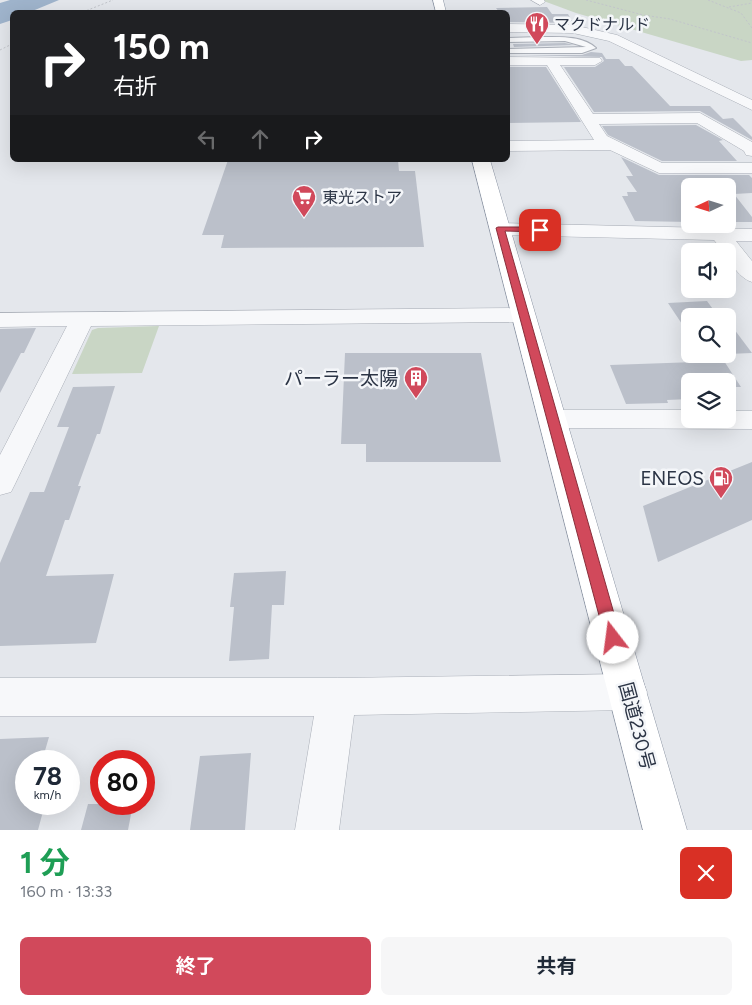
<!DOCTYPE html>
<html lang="ja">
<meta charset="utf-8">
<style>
:root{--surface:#fff;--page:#f6f6f7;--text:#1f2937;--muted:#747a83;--accent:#d1495b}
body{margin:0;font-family:Figtree,"Noto Sans JP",sans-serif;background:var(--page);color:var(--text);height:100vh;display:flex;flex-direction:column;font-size:19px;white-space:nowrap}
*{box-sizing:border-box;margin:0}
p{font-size:16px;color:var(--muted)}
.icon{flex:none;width:28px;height:28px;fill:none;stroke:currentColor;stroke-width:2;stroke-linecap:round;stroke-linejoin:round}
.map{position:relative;height:830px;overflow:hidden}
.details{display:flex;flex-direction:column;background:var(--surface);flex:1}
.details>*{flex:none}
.hud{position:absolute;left:10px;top:10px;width:500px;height:152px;border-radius:8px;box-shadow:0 5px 20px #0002;background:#202124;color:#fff;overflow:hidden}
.needle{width:32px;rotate:266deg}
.controls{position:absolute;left:681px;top:178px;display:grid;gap:10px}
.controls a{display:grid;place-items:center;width:55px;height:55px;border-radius:8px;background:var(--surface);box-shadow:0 5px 20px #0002;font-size:25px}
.speed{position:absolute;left:15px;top:750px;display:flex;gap:10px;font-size:25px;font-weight:700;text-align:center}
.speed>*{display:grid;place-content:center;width:65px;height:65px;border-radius:50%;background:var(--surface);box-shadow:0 5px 20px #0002;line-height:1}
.speed small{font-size:12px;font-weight:400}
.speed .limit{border:8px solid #d22;background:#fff;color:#111}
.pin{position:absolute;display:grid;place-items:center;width:42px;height:42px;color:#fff;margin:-21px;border-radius:10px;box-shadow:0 2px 8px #0006}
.me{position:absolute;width:55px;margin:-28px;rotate:345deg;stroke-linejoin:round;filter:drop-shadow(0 0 4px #0008)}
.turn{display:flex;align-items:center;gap:18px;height:105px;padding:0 20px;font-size:22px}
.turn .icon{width:65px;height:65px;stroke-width:2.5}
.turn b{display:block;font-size:35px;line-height:42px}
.lanes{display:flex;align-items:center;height:48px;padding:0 20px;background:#0003;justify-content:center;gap:25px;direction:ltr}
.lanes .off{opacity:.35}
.round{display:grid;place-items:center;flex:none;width:52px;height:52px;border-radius:8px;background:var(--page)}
.overview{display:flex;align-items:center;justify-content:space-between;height:85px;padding:0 20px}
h1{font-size:30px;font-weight:700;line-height:38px;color:#1e9e55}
.cta{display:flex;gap:10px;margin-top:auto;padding:10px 20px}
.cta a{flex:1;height:58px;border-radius:8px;background:var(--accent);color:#fff;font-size:20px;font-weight:700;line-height:58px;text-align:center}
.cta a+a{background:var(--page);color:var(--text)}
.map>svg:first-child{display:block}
.green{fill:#c9d6c5}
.water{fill:#9fb4cc}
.building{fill:#bbc0ca}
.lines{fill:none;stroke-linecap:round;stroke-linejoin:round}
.service-casing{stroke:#a9aeb7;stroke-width:2}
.minor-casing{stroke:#a9aeb7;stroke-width:1}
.trunk-casing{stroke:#8b94a3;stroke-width:1}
.path{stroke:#c2c5cb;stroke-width:1;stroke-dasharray:2 2;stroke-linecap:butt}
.service{fill:#f7f8fa;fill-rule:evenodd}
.minor{fill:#f7f8fa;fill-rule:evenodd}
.trunk{fill:#fff;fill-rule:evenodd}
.route{fill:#d1495b;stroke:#882f3b}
.labels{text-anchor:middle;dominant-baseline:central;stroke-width:5;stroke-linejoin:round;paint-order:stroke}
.far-poi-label{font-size:16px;fill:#2b3445;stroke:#f4f6f9;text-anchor:start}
.poi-label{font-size:19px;fill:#2b3445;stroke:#f4f6f9;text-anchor:end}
.street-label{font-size:19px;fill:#2b3445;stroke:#f4f6f9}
</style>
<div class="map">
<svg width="752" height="830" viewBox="0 0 752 830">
<rect width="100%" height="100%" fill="#e4e7ec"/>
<path class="green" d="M 541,0 L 752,0 L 752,60 L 741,61 L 576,13 Z
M 159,326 L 142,373 L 72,374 L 92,330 L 98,328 Z"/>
<path class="water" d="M 10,0 L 59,0 L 30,12 L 12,12 L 12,20 L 0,24 L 0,3 Z"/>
<path class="building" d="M 547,7 L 552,14 L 568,14 L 573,23 L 508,22 L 508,12 L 499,12 L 496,8 Z
M 565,43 L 574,45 L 514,47 L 513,44 Z
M 591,52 L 602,53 L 606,59 L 619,59 L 625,66 L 632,66 L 670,106 L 710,106 L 723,119 L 733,118 L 752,137 L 752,140 L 700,111 L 594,112 L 564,67 L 595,67 L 604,61 L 602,57 L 518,55 L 582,55 Z
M 508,67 L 546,67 L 581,122 L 508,123 Z
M 696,125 L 723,140 L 719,141 L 737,161 L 662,161 L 608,135 L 602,126 Z
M 621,157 L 659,175 L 749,175 L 752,178 L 752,193 L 734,194 L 752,217 L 752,222 L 728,222 L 728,186 L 690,186 L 690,222 L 635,221 L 622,196 L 628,196 L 627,192 L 637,192 L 626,176 L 633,176 Z
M 228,160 L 398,160 L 399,171 L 415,171 L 424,247 L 221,248 L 224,235 L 202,235 Z
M 707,301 L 718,316 L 690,316 L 690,336 L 668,303 Z
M 36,328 L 24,353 L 21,353 L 0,393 L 0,329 Z
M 728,329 L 734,329 L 752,353 L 703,355 L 702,354 L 728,354 Z
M 345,353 L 481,353 L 501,462 L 366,462 L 366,444 L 341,444 Z
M 724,361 L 741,387 L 728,387 L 728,381 L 690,381 L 690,399 L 667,400 L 668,403 L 626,404 L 610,365 Z
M 115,386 L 100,434 L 97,434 L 78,486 L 81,486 L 69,520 L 65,520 L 46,576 L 114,574 L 96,643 L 0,646 L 0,563 L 30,492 L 44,492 L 69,427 L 57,427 L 73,387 Z
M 752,462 L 752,520 L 658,562 L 643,506 Z
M 286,571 L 284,605 L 272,605 L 269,659 L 229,661 L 234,607 L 230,607 L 234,573 Z
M 49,737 L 42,761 L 26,761 L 26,804 L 45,804 L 38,830 L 0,830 L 0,739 Z
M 251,753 L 245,830 L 190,830 L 200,756 Z
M 88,804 L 133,804 L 128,830 L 81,830 Z"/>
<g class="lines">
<g class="service-casing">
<path id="service" d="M 540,37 C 558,37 582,35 596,48 L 582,53 L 508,53 L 508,49 L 586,47 L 565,41 L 508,42 L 508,38 Z"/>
</g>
<g class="minor-casing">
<path id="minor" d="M 531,0 L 544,0 L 545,2 L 540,5 Z
M 508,24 L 573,25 L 617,35 L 752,100 L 752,110 L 609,41 L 573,33 L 508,32 Z
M 508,57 L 600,58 L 602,61 L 595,65 L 560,65 L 593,114 L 700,113 L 752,142 L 752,156 L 746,155 L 744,151 L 697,123 L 599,124 L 607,136 L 662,163 L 752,163 L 752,173 L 659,173 L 610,150 L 508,151 L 508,141 L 594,140 L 547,65 L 508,65 Z
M 501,223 L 752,229 L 752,241 L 736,241 L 752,261 L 752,282 C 741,279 728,263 728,251 L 723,251 L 714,240 L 501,235 L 494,233 L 491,229 L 494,225 Z
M 523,308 L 531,310 L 535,315 L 531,320 L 523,322 L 91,326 L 15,484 L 11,492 L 0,495 L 0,455 L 67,326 L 0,327 L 0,313 Z
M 553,410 L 690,410 L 690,419 L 728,419 L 728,411 L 752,411 L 752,429 L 553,428 L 543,426 L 539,419 L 543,412 Z
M 628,674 L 642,679 L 647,692 L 642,705 L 628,710 L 354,715 L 339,830 L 295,830 L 314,716 L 0,716 L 0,678 L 337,678 Z"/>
</g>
<g class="trunk-casing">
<path id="trunk" d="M 433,0 L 443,0 L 446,12 L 436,12 Z
M 472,160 L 490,160 L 687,830 L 643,830 Z"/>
</g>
<path class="path" d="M 586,0 L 643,15 L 670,19 L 752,43
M 708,0 L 741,13 L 752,28
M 750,0 L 752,0
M 729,7 L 752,3
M 83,12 L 113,0
M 0,50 L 12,44"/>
<use href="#service" class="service"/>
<use href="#minor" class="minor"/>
<use href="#trunk" class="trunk"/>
</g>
<path class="route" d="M 498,227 L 540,227 L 544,230 L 540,232 L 505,231 L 621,638 L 618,642 L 613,644 L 608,642 L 605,638 L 496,228 Z"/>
<defs>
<g id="restaurant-pin" transform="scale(1.25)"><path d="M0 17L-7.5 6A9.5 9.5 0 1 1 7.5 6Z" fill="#d1495b" stroke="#f4f6f9"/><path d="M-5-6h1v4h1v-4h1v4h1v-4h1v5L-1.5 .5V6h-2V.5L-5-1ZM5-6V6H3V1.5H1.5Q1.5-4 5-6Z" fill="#fff"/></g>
<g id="supermarket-pin" transform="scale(1.25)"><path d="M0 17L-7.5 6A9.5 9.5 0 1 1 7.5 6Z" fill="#d1495b" stroke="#f4f6f9"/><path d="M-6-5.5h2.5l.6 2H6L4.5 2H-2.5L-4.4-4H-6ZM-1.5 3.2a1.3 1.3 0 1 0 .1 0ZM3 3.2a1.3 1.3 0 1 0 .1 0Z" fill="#fff"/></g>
<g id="building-pin" transform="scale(1.25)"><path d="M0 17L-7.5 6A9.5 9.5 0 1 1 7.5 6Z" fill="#d1495b" stroke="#f4f6f9"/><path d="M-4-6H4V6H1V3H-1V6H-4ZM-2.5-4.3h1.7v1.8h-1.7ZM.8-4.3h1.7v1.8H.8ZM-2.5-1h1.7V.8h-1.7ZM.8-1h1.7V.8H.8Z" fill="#fff"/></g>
<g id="fuel-pin" transform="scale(1.25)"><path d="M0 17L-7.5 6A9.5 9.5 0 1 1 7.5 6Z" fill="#d1495b" stroke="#f4f6f9"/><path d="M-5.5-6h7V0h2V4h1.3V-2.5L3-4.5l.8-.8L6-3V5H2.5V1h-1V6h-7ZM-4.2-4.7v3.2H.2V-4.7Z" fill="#fff"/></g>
</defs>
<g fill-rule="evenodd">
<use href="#restaurant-pin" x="537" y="24"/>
<use href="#supermarket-pin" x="304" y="197"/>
<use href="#building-pin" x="416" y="378"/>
<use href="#fuel-pin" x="721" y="478"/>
</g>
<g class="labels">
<g class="far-poi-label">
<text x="554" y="24">マクドナルド</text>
<text x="322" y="197">東光ストア</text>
</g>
<g class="poi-label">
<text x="398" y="378">パーラー太陽</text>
<text x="704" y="478">ENEOS</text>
</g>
<g class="street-label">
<text transform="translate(637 726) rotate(75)">国道230号</text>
</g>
</g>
</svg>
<div class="controls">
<a><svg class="needle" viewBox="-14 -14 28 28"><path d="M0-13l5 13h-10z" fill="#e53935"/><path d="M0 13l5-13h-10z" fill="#747a83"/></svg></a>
<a><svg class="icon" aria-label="sound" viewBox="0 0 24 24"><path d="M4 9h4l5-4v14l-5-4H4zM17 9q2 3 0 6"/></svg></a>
<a><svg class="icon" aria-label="search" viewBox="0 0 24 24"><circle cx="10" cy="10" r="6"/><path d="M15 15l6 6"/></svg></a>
<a><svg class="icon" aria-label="layers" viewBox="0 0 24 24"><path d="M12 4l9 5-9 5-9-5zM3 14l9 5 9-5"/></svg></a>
</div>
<div class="speed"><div>78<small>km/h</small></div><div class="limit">80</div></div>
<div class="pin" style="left:540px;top:230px;background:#d93025"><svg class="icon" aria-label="arrive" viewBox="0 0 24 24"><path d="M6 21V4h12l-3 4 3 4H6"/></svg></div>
<svg class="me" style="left:613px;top:638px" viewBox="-20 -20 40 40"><circle r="19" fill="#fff"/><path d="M0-13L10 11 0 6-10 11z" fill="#d1495b"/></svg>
<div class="hud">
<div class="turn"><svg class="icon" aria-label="right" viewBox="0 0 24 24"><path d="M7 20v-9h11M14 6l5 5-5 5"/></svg><div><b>150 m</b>右折</div></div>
<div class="lanes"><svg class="icon off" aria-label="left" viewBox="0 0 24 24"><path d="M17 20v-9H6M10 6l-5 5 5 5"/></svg><svg class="icon off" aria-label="ahead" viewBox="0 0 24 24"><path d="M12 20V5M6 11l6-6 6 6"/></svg><svg class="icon" aria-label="right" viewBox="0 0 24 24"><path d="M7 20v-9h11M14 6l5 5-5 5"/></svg></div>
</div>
</div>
<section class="details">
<div class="overview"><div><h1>1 分</h1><p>160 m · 13:33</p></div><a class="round" style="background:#d93025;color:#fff"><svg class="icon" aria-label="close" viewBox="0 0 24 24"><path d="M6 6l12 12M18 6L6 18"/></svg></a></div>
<div class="cta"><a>終了</a><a>共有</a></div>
</section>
